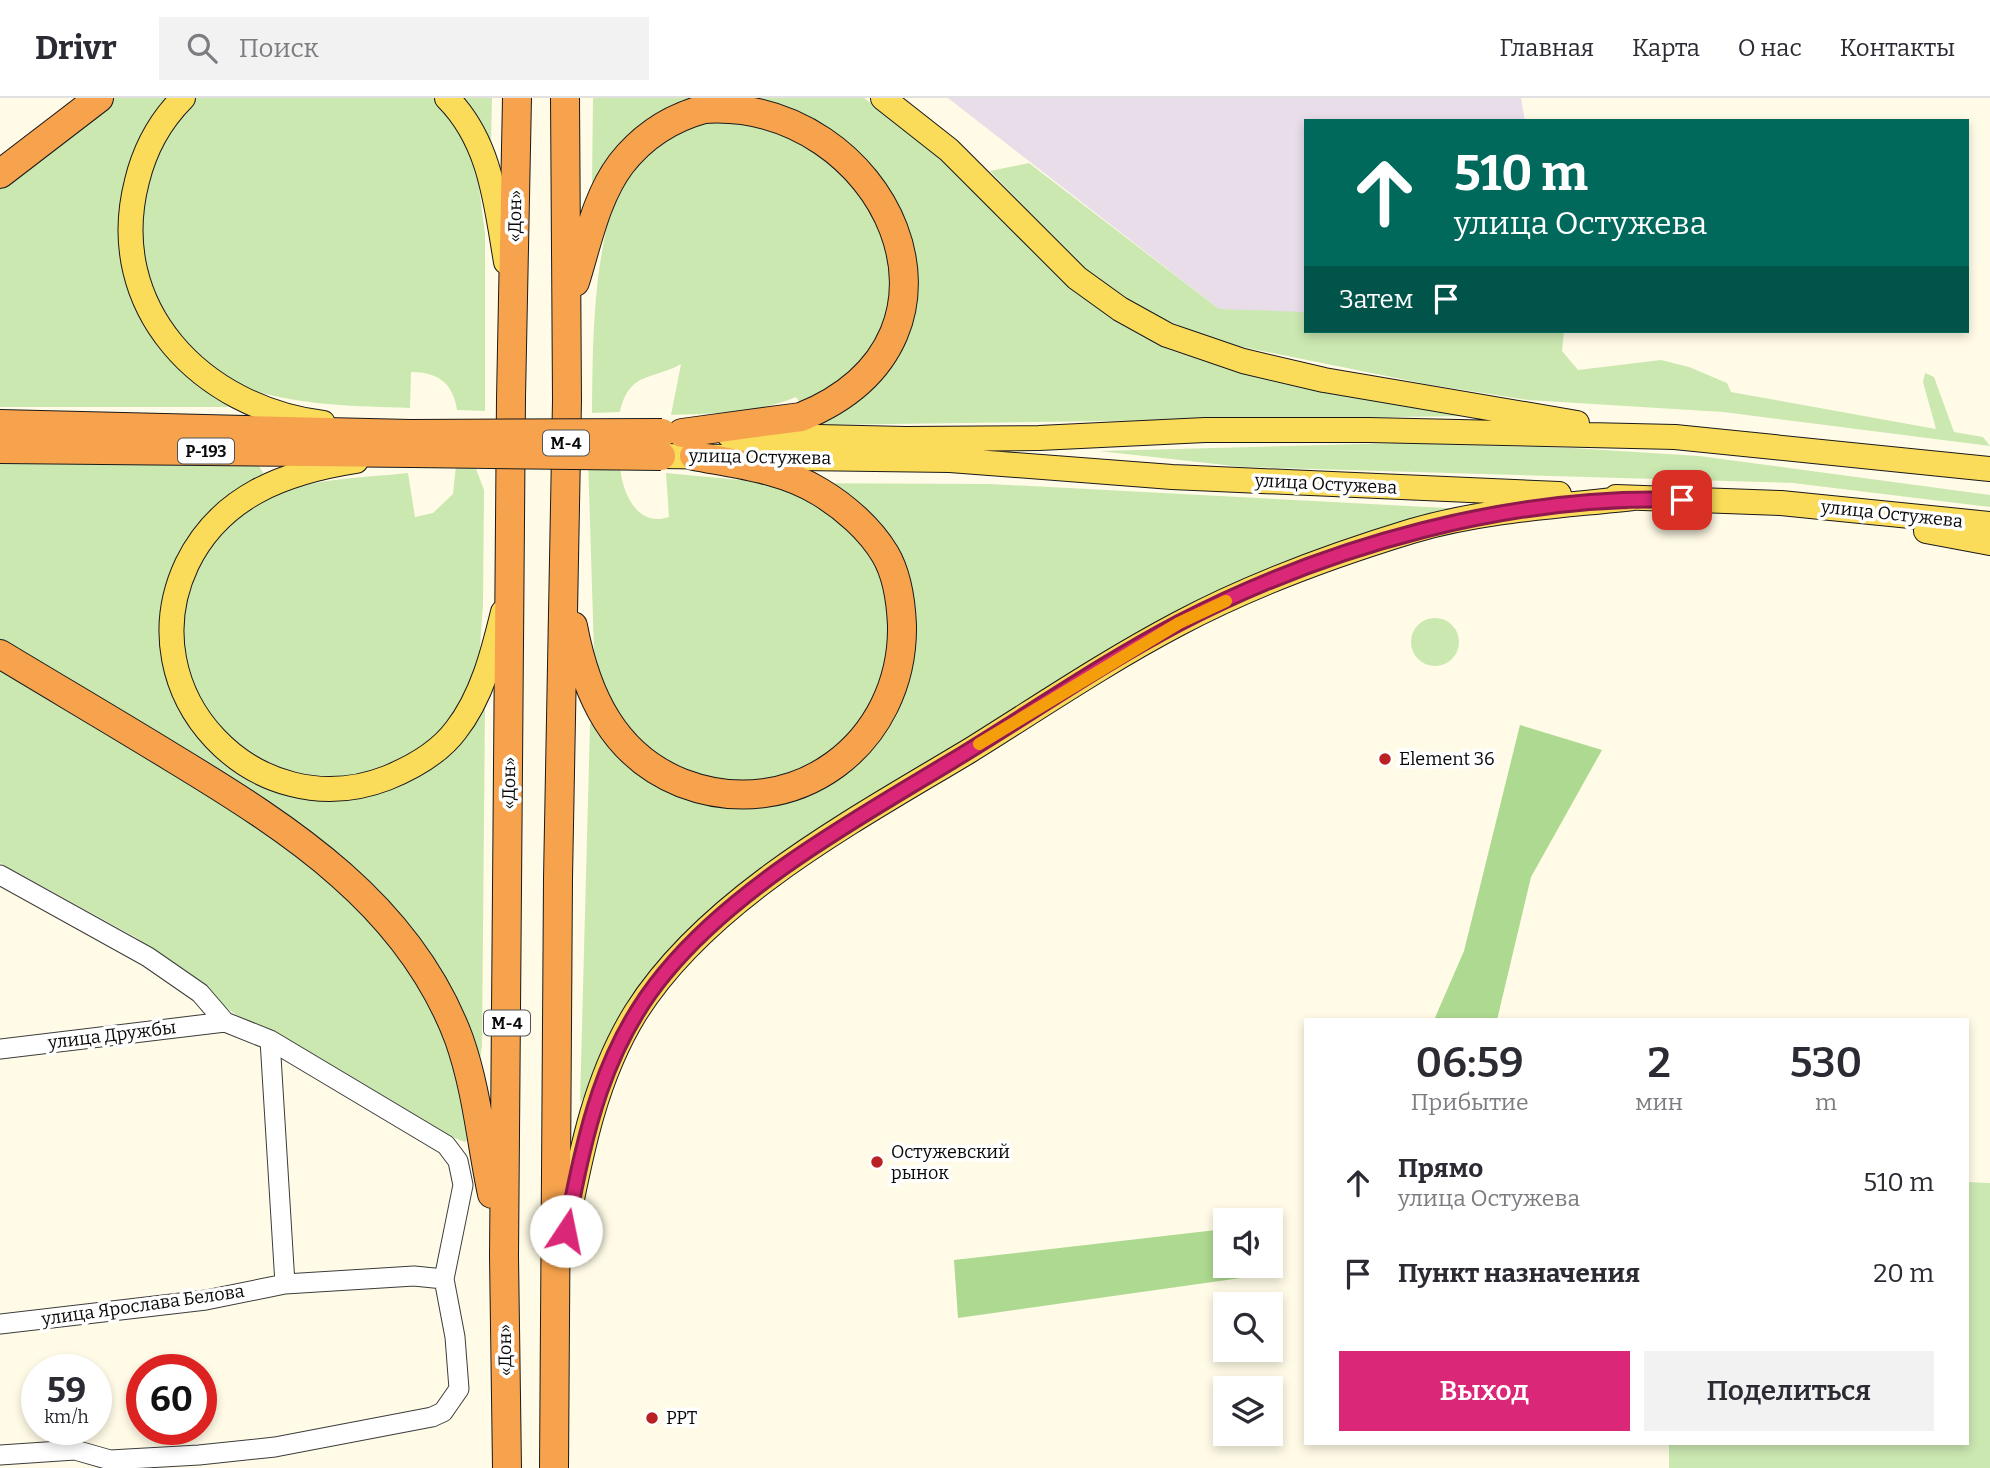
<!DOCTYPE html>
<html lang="ru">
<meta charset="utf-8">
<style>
:root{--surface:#fff;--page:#f2f2f3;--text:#2b2b33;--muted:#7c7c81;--line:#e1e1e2;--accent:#db2777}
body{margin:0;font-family:Bitter,serif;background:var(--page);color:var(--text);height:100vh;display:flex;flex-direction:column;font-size:26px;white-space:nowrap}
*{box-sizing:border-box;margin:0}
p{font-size:23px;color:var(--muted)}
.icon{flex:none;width:38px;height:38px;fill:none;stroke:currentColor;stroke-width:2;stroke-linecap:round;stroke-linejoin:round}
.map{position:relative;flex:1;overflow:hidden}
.side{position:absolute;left:1304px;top:920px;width:665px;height:427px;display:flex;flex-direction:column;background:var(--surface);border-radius:0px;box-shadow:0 4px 10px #0003}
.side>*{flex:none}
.top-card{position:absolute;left:1304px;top:21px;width:665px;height:214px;border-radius:0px;box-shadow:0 4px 10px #0003;background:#00695c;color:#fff;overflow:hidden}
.buttons{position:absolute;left:1213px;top:1110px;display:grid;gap:14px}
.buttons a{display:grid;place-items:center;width:70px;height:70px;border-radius:0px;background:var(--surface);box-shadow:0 4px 10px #0003;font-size:35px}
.speed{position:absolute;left:21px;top:1256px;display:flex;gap:14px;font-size:35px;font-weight:700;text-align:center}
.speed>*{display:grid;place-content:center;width:91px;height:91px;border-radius:50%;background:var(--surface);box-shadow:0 4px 10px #0003;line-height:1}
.speed small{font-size:18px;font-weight:400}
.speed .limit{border:10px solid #d22;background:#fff;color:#111}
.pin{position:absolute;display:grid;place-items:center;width:60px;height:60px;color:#fff;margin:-30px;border-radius:14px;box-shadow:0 4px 10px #0006}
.me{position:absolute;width:77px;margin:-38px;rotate:11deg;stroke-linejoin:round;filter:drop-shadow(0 0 5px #0008)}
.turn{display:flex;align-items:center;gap:24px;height:147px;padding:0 35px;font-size:32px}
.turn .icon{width:91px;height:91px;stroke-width:2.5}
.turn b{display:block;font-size:49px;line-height:60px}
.then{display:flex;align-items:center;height:66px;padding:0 35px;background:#0003;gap:14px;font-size:26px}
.eta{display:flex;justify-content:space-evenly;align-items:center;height:119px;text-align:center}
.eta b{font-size:42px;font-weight:600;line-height:49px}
.primary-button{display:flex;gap:14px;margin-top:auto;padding:14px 35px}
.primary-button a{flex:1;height:80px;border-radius:0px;background:var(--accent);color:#fff;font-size:28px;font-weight:600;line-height:80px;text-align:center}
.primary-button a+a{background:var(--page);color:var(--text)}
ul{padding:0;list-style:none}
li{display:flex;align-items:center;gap:21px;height:91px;padding:0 35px}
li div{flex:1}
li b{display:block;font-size:26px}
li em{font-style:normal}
header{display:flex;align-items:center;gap:42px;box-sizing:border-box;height:98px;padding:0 35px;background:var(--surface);border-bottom:2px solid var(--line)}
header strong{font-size:33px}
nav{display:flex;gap:38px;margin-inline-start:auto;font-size:24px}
.search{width:490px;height:63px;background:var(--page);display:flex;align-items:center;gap:18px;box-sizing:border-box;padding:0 24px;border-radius:0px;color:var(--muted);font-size:26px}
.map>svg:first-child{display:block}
.industrial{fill:#e8dde9}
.green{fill:#cbe8b1}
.forest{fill:#add990}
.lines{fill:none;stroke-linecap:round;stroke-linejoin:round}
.minor-casing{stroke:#3c3c3c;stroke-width:21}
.major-casing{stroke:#1a1a1a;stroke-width:26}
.highway-casing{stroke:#1a1a1a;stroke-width:30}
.minor{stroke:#fff;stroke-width:19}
.major{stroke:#fbdb5a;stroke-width:24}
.highway{stroke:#f7a24c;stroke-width:28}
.highway-bridge-casing{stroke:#1a1a1a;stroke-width:30;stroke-linecap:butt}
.highway-bridge{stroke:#f7a24c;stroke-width:28}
.route-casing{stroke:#8e194d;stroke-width:18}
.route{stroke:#db2777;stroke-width:12}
.slow{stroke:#f59e0b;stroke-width:12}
.poi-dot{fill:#ba2122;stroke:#fff;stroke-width:2.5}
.labels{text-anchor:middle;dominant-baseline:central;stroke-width:7;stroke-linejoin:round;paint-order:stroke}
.shield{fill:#fff;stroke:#535353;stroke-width:2}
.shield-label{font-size:16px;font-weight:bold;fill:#090909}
.street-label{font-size:18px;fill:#090909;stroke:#fff}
.poi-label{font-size:18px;fill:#090909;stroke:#fff;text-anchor:start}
</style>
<header>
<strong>Drivr</strong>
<div class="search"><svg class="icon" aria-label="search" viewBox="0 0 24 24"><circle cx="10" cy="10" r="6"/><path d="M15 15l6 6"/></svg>Поиск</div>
<nav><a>Главная</a><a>Карта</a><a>О нас</a><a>Контакты</a></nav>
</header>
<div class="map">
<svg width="1990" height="1370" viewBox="0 0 1990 1370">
<rect width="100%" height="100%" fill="#fffbe6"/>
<path class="industrial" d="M 948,0 L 1521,0 L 1525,23 L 1306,23 L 1305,217 L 1219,211 Z"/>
<path class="green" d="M 113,0 L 492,0 L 491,47 L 478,82 L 485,135 L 485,313 L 457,312 C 453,285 438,274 411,274 L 410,310 C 350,308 296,308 239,288 L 230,309 L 0,309 L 0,90 Z
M 593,0 L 864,0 L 925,45 L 974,91 L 1061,182 L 1108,218 L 1170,252 L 1237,274 L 1469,318 L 817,327 L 796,299 C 757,315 713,316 671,317 L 681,266 C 653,282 629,273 620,314 L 592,315 C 593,236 593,176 614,99 L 592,86 Z
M 1029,65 L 1219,211 L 1305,214 L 1306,233 L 1564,233 L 1562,253 L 1578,272 L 1661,262 L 1689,269 L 1727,285 L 1731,294 L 1936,331 L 1923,284 L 1925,275 L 1934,279 L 1954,334 L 1983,339 L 1990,348 L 1723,314 L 1528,302 L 1426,286 L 1218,244 L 1148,214 L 1085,172 L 990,73 Z
M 1399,345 L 1572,350 L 1699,358 L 1990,397 L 1990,409 L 1793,385 L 1243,369 L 1099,353 Z
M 457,358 L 471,358 L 484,392 L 483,506 L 479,562 L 466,600 L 485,611 L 482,948 L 480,961 L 453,969 L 469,1040 L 465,1044 L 445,1036 L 250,927 L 217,903 L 200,884 L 135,839 L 0,765 L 0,365 L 255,361 L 276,397 C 317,379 364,380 408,375 L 415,419 L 433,415 L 453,396 Z
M 588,360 L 620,361 C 619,387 634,431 669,419 L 666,375 L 771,385 L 990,386 L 1466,411 L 1380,430 L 1278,470 L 701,822 L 580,1005 L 590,626 L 611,613 L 594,553 Z
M1411 544a24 24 0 1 1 48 0a24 24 0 1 1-48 0Z
M 1967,1084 L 1990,1085 L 1990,1370 L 1669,1370 L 1669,1346 L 1967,1346 Z"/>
<path class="forest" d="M 1520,627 L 1602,652 L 1531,779 L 1497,922 L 1434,922 L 1464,853 Z
M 1225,1131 L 1225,1167 L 1261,1167 L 1262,1177 L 958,1220 L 954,1162 Z"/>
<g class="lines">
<g class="minor-casing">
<path id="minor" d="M 0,777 L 148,859 L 200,895 L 225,924 L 270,942 L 446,1047 L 458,1063 L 463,1087 L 444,1181
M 270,942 L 285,1186
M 0,951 L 225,924
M 0,1226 L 206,1202 L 285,1186 L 414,1178 L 444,1181 L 455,1239 L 459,1291 L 443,1314 L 432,1319 L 275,1349 L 199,1357 L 110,1362 L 75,1352 L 0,1357"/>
</g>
<g class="major-casing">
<path id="major" d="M 183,0 C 159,24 145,50 137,83 C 104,210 202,310 323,325
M 447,0 C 491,44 496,106 506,164
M 883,0 L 949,52 L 1077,180 L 1120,211 L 1167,237 L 1243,263 L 1324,282 L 1577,325
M 729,337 L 906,341 L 1039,340 L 1205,332 L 1369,332 L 1675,339 L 1990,371
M 661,358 L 950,362 L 1172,379 L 1559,396
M 356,363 C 285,374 220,398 187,466 C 126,595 256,731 387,680 C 414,669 439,655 456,632 C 482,599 493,555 503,514
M 1616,399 L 1781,405 L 1990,426
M 1926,433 L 1990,445
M 563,1146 C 579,1066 592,985 636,914 C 708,800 856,721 969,653 C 1038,610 1106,564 1178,526 C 1251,487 1333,457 1412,433 C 1483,412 1561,408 1633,400"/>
</g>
<g class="highway-casing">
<path id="highway" d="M 0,76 L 99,0
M 575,184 C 587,146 596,99 621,66 C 642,39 671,20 704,11 C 884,0 997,239 801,319 L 682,335
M 0,326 L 411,336
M 0,351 L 412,355
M 573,528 C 586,597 614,658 682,685 C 794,728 904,646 902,527 C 901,505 897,476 885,456 C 870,431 845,409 820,394 C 783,371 736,366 694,358
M 0,556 C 58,591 116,625 173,660 C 290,731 409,807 459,941 C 477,992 481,1044 492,1096
M 507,1370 L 504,1158 L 511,300 L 517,0
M 554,1370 L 558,780 L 567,302 L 565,0"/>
</g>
<use href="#minor" class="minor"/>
<use href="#major" class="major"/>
<use href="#highway" class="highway"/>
<g class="highway-bridge-casing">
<path id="highway-bridge" d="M 411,336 L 662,335
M 412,355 L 661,358"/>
</g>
<use href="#highway-bridge" class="highway-bridge"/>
</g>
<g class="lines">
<g class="route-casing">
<path id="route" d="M 566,1133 C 585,1038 601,952 665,875 C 737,787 856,721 952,663 C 1028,617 1101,566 1179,525 C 1329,447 1513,396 1682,402"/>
</g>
<use href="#route" class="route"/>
<path class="slow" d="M 979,646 L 1179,525 L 1226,503"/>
</g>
<g class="poi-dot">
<circle cx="1385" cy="661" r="7"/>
<circle cx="877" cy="1064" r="7"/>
<circle cx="652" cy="1320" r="7"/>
</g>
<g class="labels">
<g class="shield">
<rect x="543" y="332.5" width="46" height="25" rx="5"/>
<rect x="178" y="340.5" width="56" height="25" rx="5"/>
<rect x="484" y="912.5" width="46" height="25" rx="5"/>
</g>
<g class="shield-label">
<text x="566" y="345">М-4</text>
<text x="206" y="353">Р-193</text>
<text x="507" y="925">М-4</text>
</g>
<g class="street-label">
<text transform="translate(515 118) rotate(-89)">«Дон»</text>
<text transform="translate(760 359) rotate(1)">улица Остужева</text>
<text transform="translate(1326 386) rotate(3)">улица Остужева</text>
<text transform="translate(1892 416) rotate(6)">улица Остужева</text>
<text transform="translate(509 685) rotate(-89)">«Дон»</text>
<text transform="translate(112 937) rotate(-7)">улица Дружбы</text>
<text transform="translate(143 1207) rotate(-8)">улица Ярослава Белова</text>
<text transform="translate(505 1252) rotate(-91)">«Дон»</text>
</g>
<g class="poi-label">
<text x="1399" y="661">Element 36</text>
<text x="891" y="1054">Остужевский<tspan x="891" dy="21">рынок</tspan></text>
<text x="666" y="1320">РРТ</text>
</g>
</g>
</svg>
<div class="buttons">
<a><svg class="icon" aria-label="sound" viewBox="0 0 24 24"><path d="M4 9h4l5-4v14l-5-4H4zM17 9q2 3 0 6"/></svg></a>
<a><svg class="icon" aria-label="search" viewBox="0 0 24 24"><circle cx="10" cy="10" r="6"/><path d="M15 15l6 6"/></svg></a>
<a><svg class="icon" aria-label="layers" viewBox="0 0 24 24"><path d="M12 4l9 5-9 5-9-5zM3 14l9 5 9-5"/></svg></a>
</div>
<div class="speed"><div>59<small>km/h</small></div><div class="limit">60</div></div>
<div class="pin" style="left:1682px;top:402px;background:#d93025"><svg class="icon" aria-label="arrive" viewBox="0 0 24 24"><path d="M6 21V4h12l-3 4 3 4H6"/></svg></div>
<svg class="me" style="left:566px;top:1133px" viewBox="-20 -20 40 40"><circle r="19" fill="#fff"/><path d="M0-13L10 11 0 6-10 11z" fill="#db2777"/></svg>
<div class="top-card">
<div class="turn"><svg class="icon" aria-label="ahead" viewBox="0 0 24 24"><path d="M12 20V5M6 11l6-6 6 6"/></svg><div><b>510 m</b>улица Остужева</div></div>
<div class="then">Затем<svg class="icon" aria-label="arrive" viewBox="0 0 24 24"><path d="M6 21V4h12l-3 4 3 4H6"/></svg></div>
</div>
<section class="side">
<div class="eta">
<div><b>06:59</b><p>Прибытие</p></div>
<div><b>2</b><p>мин</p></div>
<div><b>530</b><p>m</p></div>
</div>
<ul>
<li><svg class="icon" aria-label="ahead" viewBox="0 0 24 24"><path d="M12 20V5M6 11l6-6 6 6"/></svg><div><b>Прямо</b><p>улица Остужева</p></div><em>510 m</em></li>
<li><svg class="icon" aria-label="arrive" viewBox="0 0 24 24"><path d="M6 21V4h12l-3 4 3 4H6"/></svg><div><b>Пункт назначения</b></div><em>20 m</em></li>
</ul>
<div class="primary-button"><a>Выход</a><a>Поделиться</a></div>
</section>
</div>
